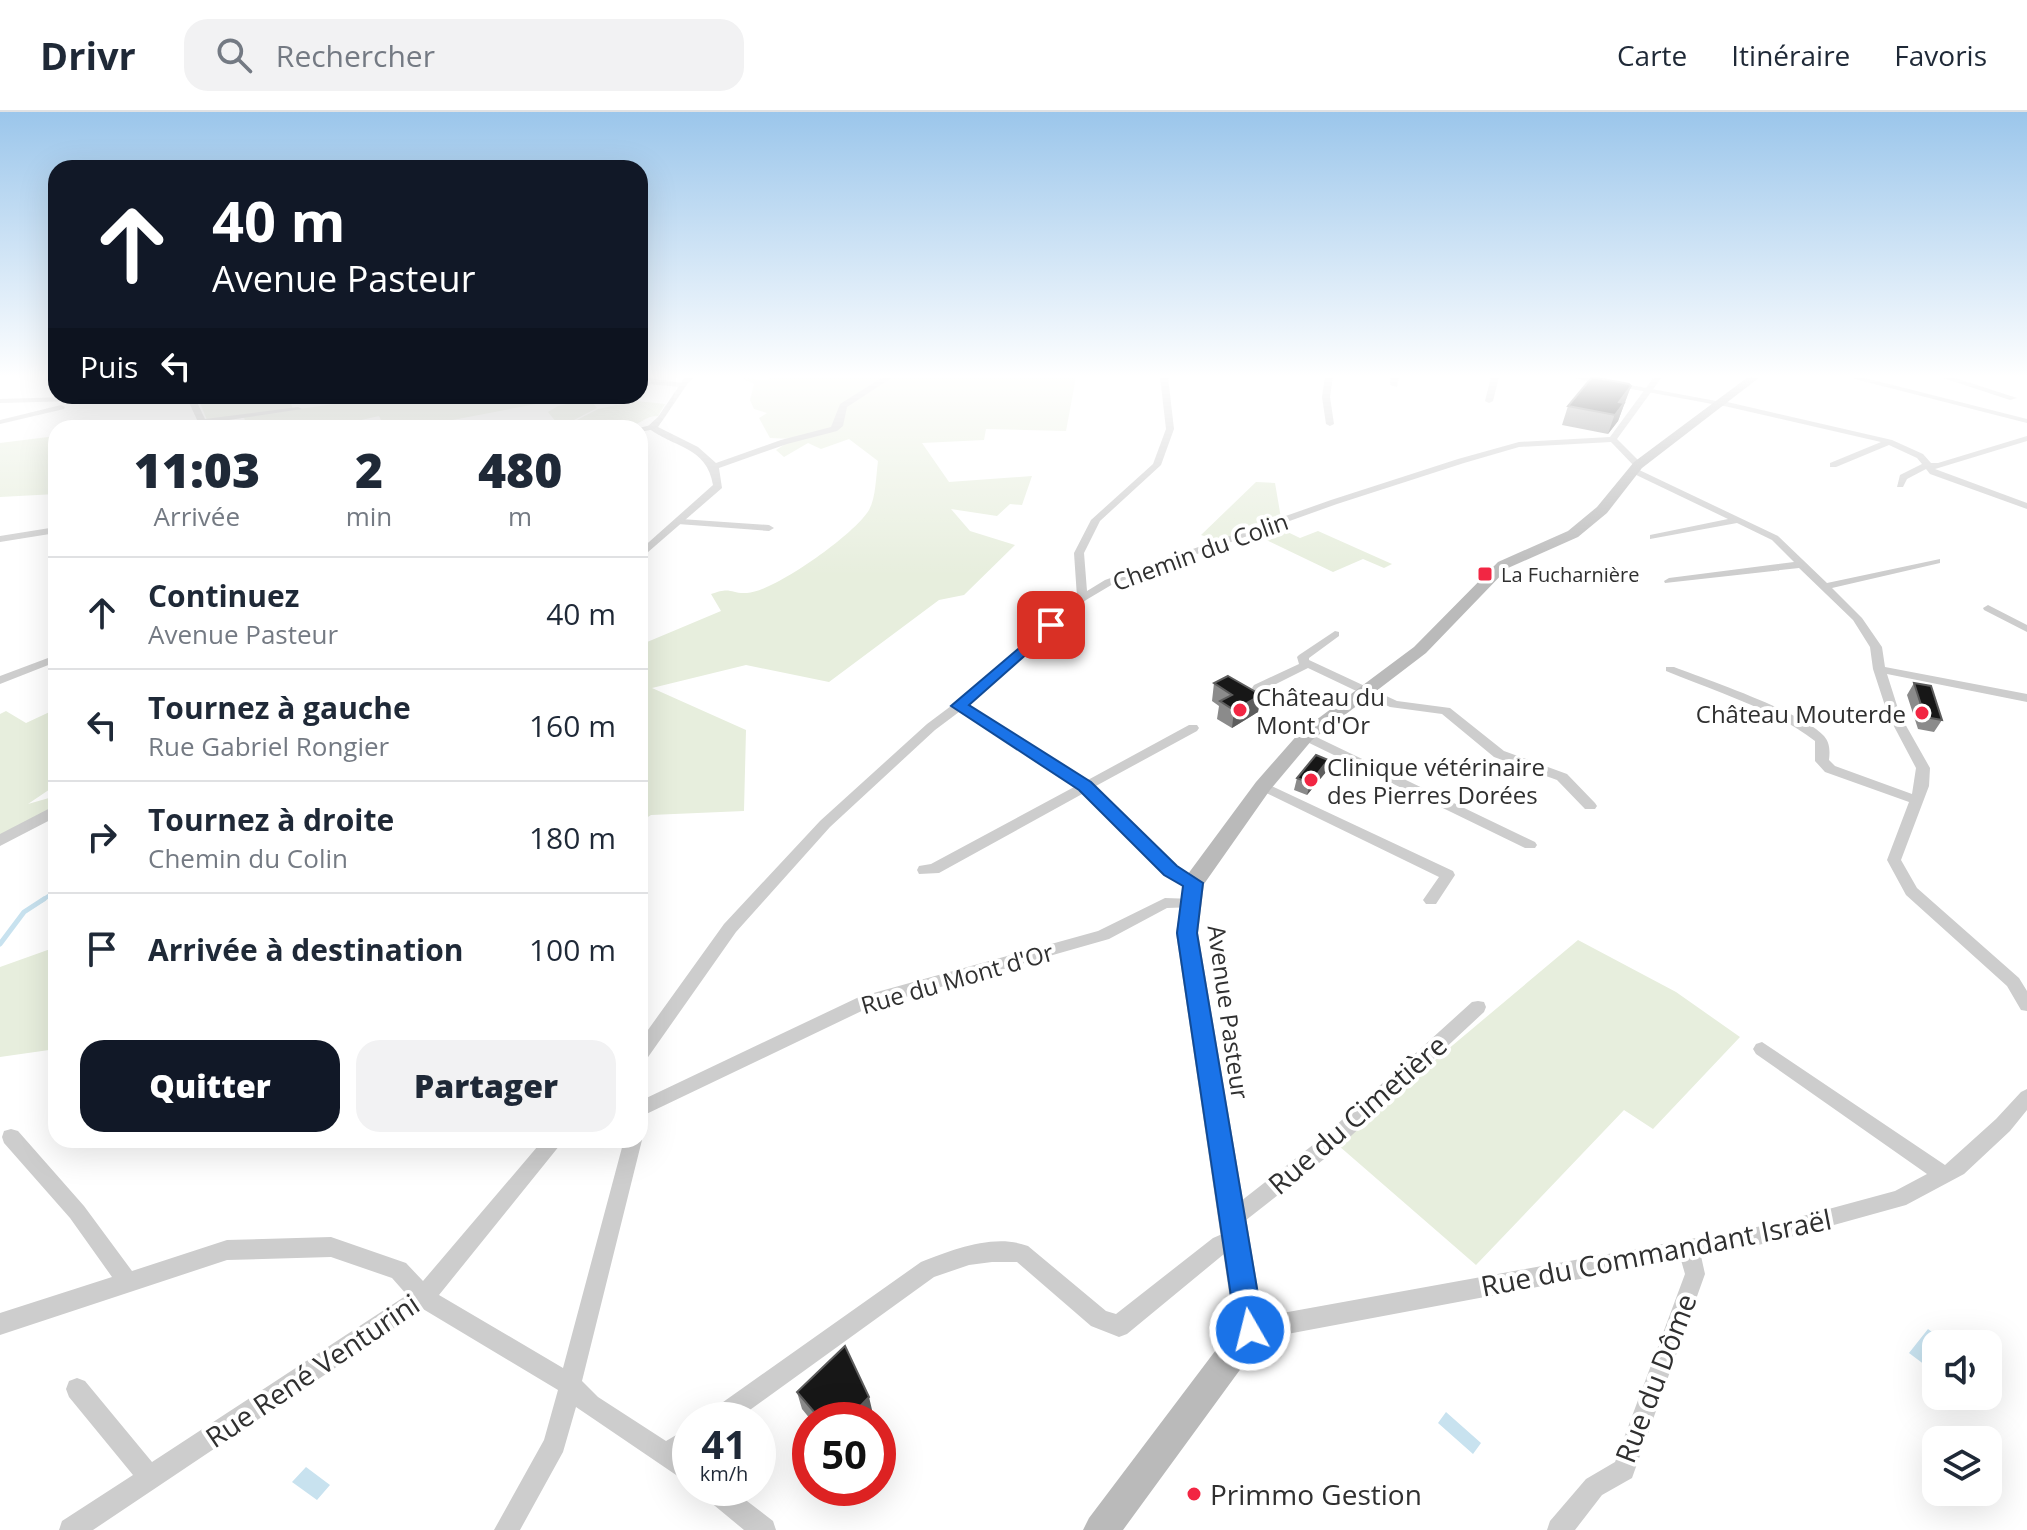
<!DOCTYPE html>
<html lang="fr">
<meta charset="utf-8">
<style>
:root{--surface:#fff;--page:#f2f2f3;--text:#1f2937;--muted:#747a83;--line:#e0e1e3;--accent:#111827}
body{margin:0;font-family:"Open Sans",sans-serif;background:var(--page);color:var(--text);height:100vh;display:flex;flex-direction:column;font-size:30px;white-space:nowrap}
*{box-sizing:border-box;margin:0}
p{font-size:26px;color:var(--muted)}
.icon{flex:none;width:44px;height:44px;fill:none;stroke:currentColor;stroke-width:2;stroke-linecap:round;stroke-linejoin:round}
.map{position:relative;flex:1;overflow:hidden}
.details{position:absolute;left:48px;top:308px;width:600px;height:728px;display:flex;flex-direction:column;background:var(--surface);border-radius:24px;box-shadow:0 8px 32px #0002}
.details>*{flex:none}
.banner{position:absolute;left:48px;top:48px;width:600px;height:244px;border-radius:24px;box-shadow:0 8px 32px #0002;background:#111827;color:#fff;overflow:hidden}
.controls{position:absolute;left:1922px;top:1218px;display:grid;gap:16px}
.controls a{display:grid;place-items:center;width:80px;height:80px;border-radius:16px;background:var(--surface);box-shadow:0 8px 32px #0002;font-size:40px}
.speed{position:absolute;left:672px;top:1290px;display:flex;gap:16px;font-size:40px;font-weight:700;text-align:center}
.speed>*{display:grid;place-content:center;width:104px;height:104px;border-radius:50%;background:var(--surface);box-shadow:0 8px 32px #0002;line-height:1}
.speed small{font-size:20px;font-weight:400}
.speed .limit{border:12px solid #d22;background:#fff;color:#111}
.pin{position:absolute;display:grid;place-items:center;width:68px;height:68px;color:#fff;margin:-34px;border-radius:16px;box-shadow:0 4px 12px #0006}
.me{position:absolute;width:88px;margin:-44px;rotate:352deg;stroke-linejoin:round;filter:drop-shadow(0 0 6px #0008)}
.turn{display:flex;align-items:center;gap:28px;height:168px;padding:0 32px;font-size:36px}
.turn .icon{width:104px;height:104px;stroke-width:2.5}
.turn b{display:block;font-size:56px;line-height:68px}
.then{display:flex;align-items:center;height:76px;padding:0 32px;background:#0003;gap:16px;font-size:30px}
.eta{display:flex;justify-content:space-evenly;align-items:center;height:136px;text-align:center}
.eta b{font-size:48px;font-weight:800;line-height:56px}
.button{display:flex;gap:16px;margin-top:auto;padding:16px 32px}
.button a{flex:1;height:92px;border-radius:24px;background:var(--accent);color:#fff;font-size:32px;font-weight:800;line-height:92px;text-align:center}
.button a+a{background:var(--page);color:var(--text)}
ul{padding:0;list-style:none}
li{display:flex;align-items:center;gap:24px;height:112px;padding:0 32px;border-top:2px solid var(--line)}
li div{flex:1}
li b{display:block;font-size:30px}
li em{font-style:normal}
header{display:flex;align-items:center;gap:48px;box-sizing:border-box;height:112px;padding:0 40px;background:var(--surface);border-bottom:2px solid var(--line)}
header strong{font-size:38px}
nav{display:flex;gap:44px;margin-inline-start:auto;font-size:28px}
.search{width:560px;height:72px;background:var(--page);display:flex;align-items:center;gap:20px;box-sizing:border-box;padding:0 28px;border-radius:24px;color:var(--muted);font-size:30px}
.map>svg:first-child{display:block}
.green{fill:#e7eedd}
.water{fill:#c8e2ef}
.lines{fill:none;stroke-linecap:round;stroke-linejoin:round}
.stream-far1{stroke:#c8e2ef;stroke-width:4}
.stream{stroke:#c8e2ef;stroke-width:5}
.minor{fill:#cdcdcd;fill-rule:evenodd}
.tertiary{fill:#cdcdcd;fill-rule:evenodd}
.secondary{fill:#bababa;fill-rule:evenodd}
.wall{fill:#8b8b8b}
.shaded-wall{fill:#5d5d5d}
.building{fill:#171717;stroke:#5d5d5d;stroke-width:2}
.route{fill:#1a73e8;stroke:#114b97;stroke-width:2}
.poi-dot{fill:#f22643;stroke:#fff;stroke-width:3}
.labels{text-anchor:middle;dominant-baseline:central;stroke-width:8;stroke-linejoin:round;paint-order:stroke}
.far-poi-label{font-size:20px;fill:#303030;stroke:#fff;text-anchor:start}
.street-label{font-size:24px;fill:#303030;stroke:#fff}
.poi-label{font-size:24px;fill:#303030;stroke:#fff;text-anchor:start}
.near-street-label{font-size:28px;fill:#303030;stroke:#fff}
.near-poi-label{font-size:28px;fill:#303030;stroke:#fff;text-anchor:start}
</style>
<header>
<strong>Drivr</strong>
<div class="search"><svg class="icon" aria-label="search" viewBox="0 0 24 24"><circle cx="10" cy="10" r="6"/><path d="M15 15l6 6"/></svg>Rechercher</div>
<nav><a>Carte</a><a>Itinéraire</a><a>Favoris</a></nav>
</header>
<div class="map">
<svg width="2027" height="1418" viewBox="0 0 2027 1418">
<rect width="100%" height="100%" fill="#fff"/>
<path class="green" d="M 770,265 L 1076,265 L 1066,319 L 986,317 L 984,328 L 922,331 L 949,370 L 1032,364 L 1022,393 L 1010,392 L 997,404 L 951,397 L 970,419 L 1015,433 L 964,483 L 939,488 L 829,570 L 746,553 L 652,576 L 746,618 L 744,699 L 651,703 L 640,710 L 640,533 L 721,499 L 711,482 C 732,474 730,482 747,481 C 774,480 855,422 869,398 C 876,386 876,363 878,349 L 849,327 L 821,337 L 808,331 L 784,345 L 776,338 L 793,327 L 770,326 L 759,306 L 767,301 L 754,297 L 750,288 L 754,272 L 741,266 L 767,268 Z
M 288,284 L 293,297 L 207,308 L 198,286 L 194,285 Z
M 390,284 L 492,284 L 475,288 L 541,291 L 411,316 L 385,316 L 379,304 L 326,316 L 247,316 L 244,305 Z
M 607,284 L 616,284 L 591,289 L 597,296 L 574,308 L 573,312 L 579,316 L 561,316 L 548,300 L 558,294 Z
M 636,289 L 665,292 L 658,304 C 647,304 644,309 634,313 C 621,319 589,320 577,312 L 577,308 L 598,297 Z
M 56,324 L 56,382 L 0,385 L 0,331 Z
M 1256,370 L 1275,371 L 1281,406 L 1219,429 L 1201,423 Z
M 1275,414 L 1300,426 L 1318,419 L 1392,452 L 1384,456 L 1363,447 L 1333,460 L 1254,422 Z
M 56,597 L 56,673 L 28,692 L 56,684 L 56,694 L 0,725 L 0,602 L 6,599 L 26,611 Z
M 1578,828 L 1676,880 L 1740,925 L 1653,1017 L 1624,998 L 1476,1153 L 1339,1034 L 1403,975 Z
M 56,835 L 56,937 L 0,945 L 0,855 Z"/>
<path class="water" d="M 1928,1217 L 1944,1229 L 1936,1232 L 1936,1240 L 1925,1253 L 1909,1241 Z
M 1446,1300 L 1481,1331 L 1473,1342 L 1438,1311 Z
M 306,1355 L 330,1373 L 317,1388 L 292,1370 Z"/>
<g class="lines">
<path class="stream-far1" d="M 41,789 L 56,779"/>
<path class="stream" d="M 0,832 L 24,800 L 44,787"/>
<path class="minor" d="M 643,265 L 682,271 L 686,273 L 682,275 L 648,272 L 644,270 Z
M 1160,265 L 1168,265 L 1174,317 L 1161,353 L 1100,409 L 1084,441 L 1087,479 L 1105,468 L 1331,388 L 1458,347 L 1519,330 L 1610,325 L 1654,265 L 1662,265 L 1617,327 L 1641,351 L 1641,355 L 1635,355 L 1611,330 L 1519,335 L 1464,351 L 1337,392 L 1113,472 L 1086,488 L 967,594 L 1086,669 L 1189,613 L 1197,613 L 1199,616 L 1197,619 L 1094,675 L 1176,754 L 1198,767 L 1200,771 L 1198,775 C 1174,780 1104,700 1084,681 L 939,761 L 919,762 L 917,758 L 919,754 L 931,752 L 1076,674 L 959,600 L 935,618 L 830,715 L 736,820 L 646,948 L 640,950 L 640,929 L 724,812 L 820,709 L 927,612 L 955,591 L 1077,485 L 1074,441 L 1091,408 L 1153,352 L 1166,317 Z
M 1325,265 L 1333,265 L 1330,285 L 1334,312 L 1330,314 L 1326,312 L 1322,285 Z
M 1391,265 L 1399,265 L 1397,275 L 1390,273 Z
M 1491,265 L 1499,265 L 1493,289 L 1489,291 L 1485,289 Z
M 1847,265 L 1861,265 L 2027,307 L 2027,311 Z
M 1940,265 L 1952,265 L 2017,286 L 2010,288 Z
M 98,284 L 186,284 L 182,286 L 0,291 L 0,287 Z
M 186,284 L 194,284 L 205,307 L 298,295 L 302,297 L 202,312 L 198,310 Z
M 1723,289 L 1892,328 L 1923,342 L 1931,351 L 1938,351 L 2027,324 L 2027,329 L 1935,357 L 2027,391 L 2027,397 L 1930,362 L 1926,357 L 1907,367 L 1903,375 L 1897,375 L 1900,363 L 1922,352 L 1917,346 L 1889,333 L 1836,355 L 1830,355 L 1830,351 L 1881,330 L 1720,293 L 1720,289 Z
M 61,293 L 65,295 L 64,297 L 0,312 L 0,308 Z
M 652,313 L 656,315 L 655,317 L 640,320 L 638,316 Z
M 1633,355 L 1778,424 L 1827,471 L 1940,447 L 1940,451 L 1832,476 L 1862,506 L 1882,535 L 1885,555 L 2027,582 L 2027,590 L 1887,562 L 1900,603 L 1930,656 L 1929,674 L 1901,748 L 1917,776 L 2019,866 L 2027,879 L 2027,899 L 2021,898 L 2007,874 L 1906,783 L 1887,748 L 1909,690 L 1825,660 L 1815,649 L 1815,629 C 1774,597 1714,579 1666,559 L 1666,555 L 1674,555 C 1708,568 1802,600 1824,624 C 1830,631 1830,639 1829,648 L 1835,654 L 1912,682 L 1916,656 L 1888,603 L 1873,557 L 1870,535 L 1853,508 L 1799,456 L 1665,471 L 1664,469 L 1669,466 L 1794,450 L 1772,428 L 1737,411 L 1650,427 L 1650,423 L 1728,407 L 1630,360 L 1630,356 Z
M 681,407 L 769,413 L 774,416 L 769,419 L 678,412 L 678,408 Z
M 56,415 L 56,421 L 0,430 L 0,424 Z
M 1988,493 L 2027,513 L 2027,520 L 1984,498 L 1983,496 Z
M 1335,519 L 1339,520 L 1339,524 L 1309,546 L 1309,548 L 1397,589 L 1450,596 L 1504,639 L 1567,662 L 1595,691 L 1597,694 L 1595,697 L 1585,697 L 1557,668 L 1494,645 L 1442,602 L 1390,595 L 1308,556 L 1262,579 L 1254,579 L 1252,576 L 1254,573 L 1299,552 L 1297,545 L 1299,543 Z
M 56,543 L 56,550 L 0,572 L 0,564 Z
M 1306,620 L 1535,730 L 1537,733 L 1535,736 L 1525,736 L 1301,627 L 1300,624 Z
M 1263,670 L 1453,759 L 1455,763 L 1436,792 L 1426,792 L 1423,788 L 1439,765 L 1258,677 L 1256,674 L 1258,671 Z
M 1165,786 L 1195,787 L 1198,791 L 1195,795 L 1167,796 L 1109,827 L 870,895 L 640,1005 L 640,989 L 859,885 L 1098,819 Z
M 1478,889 L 1484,890 L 1486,895 L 1484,900 L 1337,1037 L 1241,1112 L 1234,1115 L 1227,1112 L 1224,1106 L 1227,1100 L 1323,1025 L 1472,890 Z
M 1762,930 L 1945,1053 L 1996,1007 L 2021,980 L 2027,977 L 2027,998 L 2010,1019 L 1964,1062 L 1906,1093 L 1773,1130 L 1701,1144 L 1705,1162 L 1632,1366 L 1602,1383 L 1575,1418 L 1547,1418 L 1550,1409 L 1586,1367 L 1615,1350 L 1685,1162 L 1681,1148 L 1250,1229 L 1242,1226 L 1239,1218 L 1242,1210 L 1250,1207 L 1773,1112 L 1895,1079 L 1927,1062 L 1756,942 L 1753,937 L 1756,932 Z
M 11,1017 L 18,1019 L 84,1094 L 132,1159 L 227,1128 L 331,1125 L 406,1151 L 423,1169 L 543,1028 L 564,1028 L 439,1183 L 563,1256 L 624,1028 L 640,1028 L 640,1023 L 642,1028 L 582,1269 L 598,1285 L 666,1329 L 690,1315 L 690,1341 L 687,1343 L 690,1345 L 690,1371 L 682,1367 L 576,1295 L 563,1340 L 520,1418 L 494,1418 L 544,1328 L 558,1278 L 423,1197 L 93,1418 L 59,1418 L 62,1409 L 133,1363 L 69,1285 L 66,1277 L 69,1269 L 77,1266 L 85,1269 L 152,1350 L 407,1183 L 392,1166 L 331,1145 L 227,1148 L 0,1223 L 0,1201 L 112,1165 L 70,1106 L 4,1031 L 2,1025 L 4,1019 Z
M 1220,1123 L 1238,1123 L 1245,1125 L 1248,1132 L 1245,1139 L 1224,1142 L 1127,1222 L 1119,1225 L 1091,1214 L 1017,1150 L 992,1150 L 969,1153 L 934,1165 L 736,1308 L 706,1308 L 709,1300 L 921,1150 C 952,1138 994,1121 1028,1134 L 1106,1199 L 1116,1202 L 1213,1126 Z
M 699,1376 L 730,1376 L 773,1409 L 776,1418 L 744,1418 L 703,1384 Z"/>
<path class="tertiary" d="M 685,265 L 695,265 L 688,271 L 658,315 L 698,335 L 716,351 L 781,328 L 831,315 L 840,292 L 883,265 L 893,265 L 847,295 L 843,314 L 837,319 L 787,332 L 719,356 L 722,376 L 640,447 L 640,438 L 713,373 C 707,334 673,336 647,315 L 658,305 Z
M 1567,265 L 1587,265 L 1727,291 L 1723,294 Z
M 56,693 L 56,705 L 0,734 L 0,722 Z"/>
<path class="secondary" d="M 1748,265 L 1760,265 L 1642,356 L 1607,401 L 1578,425 L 1508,456 L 1426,541 L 1312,628 L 1270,678 L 1204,772 L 1198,821 L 1265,1218 L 1261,1229 L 1123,1418 L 1083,1418 L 1089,1406 L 1234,1214 L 1176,821 L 1185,766 L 1256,670 L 1300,620 L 1414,535 L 1498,450 L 1568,419 L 1597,395 L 1634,350 Z"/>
</g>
<path class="wall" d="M 1631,274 L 1618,309 L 1608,322 L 1562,313 L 1568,294 Z
M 1214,571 L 1261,583 L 1258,600 L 1232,616 L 1217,607 L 1219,594 L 1212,589 Z
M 1914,571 L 1942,608 L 1934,620 L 1918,617 L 1907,583 Z
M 1326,660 L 1307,683 L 1294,678 L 1297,666 Z
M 797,1280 L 873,1302 L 867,1308 L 811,1308 L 802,1297 Z"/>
<path class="shaded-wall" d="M 1631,274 L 1618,309 L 1608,322 L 1619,290 Z
M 1261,583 L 1258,600 L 1232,616 L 1234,598 Z
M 1328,648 L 1326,660 L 1307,683 L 1310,671 Z
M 869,1285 L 873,1302 L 867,1308 L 847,1308 Z"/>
<path class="building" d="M 1592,265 L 1629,272 L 1631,274 L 1619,290 L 1624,291 L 1615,303 L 1568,294 Z
M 1228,564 L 1261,583 L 1234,598 L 1220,589 L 1232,583 L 1214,571 Z
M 1914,571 L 1931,574 L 1942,608 L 1925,605 Z
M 1316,643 L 1328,648 L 1310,671 L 1297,666 Z
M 845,1234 L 869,1285 L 847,1308 L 821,1308 L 797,1280 Z"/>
<linearGradient id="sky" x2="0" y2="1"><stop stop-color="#9bc6eb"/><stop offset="0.57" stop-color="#fff"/><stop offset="1" stop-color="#fff" stop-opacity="0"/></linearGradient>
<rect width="2027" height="464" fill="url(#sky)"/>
<path class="route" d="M 1051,509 L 1058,513 L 1056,516 L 969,593 L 1091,670 L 1177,754 L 1203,771 L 1197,821 L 1264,1218 L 1260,1228 L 1250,1232 L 1240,1228 L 1236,1218 L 1177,821 L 1183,774 L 1164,763 L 1079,678 L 951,594 Z"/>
<g class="poi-dot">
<rect x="1477" y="454" width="16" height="16" rx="4"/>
<circle cx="1240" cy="598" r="8"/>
<circle cx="1922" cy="601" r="8"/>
<circle cx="1311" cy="668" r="8"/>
<circle cx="1194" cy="1382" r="8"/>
</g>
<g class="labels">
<g class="far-poi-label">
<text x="1501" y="462">La Fucharnière</text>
</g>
<g class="street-label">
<text transform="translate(1200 439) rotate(-20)">Chemin du Colin</text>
<text transform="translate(957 866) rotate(-16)">Rue du Mont d'Or</text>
<text transform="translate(1229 900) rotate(82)">Avenue Pasteur</text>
</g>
<g class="poi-label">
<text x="1256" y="584">Château du<tspan x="1256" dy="28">Mont d'Or</tspan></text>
<text x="1906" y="601" text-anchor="end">Château Mouterde</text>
<text x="1327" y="654">Clinique vétérinaire<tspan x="1327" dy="28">des Pierres Dorées</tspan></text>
</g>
<g class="near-street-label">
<text transform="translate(1357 1002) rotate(-41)">Rue du Cimetière</text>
<text transform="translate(1656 1140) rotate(-11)">Rue du Commandant Israël</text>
<text transform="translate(312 1258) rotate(-34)">Rue René Venturini</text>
<text transform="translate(1655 1266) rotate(-69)">Rue du Dôme</text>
</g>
<g class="near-poi-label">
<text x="1210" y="1382">Primmo Gestion</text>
</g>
</g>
</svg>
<div class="controls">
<a><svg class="icon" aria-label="sound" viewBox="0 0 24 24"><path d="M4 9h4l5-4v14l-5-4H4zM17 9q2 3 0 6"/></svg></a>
<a><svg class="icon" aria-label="layers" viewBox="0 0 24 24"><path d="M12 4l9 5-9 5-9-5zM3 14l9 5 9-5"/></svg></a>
</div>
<div class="speed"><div>41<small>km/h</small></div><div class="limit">50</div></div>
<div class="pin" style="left:1051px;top:513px;background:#d93025"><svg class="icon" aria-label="arrive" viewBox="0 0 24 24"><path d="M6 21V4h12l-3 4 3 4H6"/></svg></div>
<svg class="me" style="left:1250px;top:1218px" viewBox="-20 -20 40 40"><circle r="17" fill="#1a73e8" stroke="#fff" stroke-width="3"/><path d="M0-11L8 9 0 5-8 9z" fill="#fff"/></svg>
<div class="banner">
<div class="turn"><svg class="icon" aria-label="ahead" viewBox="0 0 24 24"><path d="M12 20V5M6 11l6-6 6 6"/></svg><div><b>40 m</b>Avenue Pasteur</div></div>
<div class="then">Puis<svg class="icon" aria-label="left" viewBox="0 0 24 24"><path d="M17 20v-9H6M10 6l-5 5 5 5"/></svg></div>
</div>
<section class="details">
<div class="eta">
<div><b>11:03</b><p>Arrivée</p></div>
<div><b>2</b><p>min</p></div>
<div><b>480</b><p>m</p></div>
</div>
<ul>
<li><svg class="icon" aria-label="ahead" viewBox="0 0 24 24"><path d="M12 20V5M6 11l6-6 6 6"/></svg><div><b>Continuez</b><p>Avenue Pasteur</p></div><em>40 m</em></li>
<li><svg class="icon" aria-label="left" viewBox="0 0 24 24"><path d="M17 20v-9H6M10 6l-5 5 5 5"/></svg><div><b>Tournez à gauche</b><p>Rue Gabriel Rongier</p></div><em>160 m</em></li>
<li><svg class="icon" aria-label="right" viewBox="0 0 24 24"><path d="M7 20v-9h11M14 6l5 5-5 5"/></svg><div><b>Tournez à droite</b><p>Chemin du Colin</p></div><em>180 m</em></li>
<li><svg class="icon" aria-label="arrive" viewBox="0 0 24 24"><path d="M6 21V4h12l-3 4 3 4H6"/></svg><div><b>Arrivée à destination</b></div><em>100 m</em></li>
</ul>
<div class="button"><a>Quitter</a><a>Partager</a></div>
</section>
</div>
